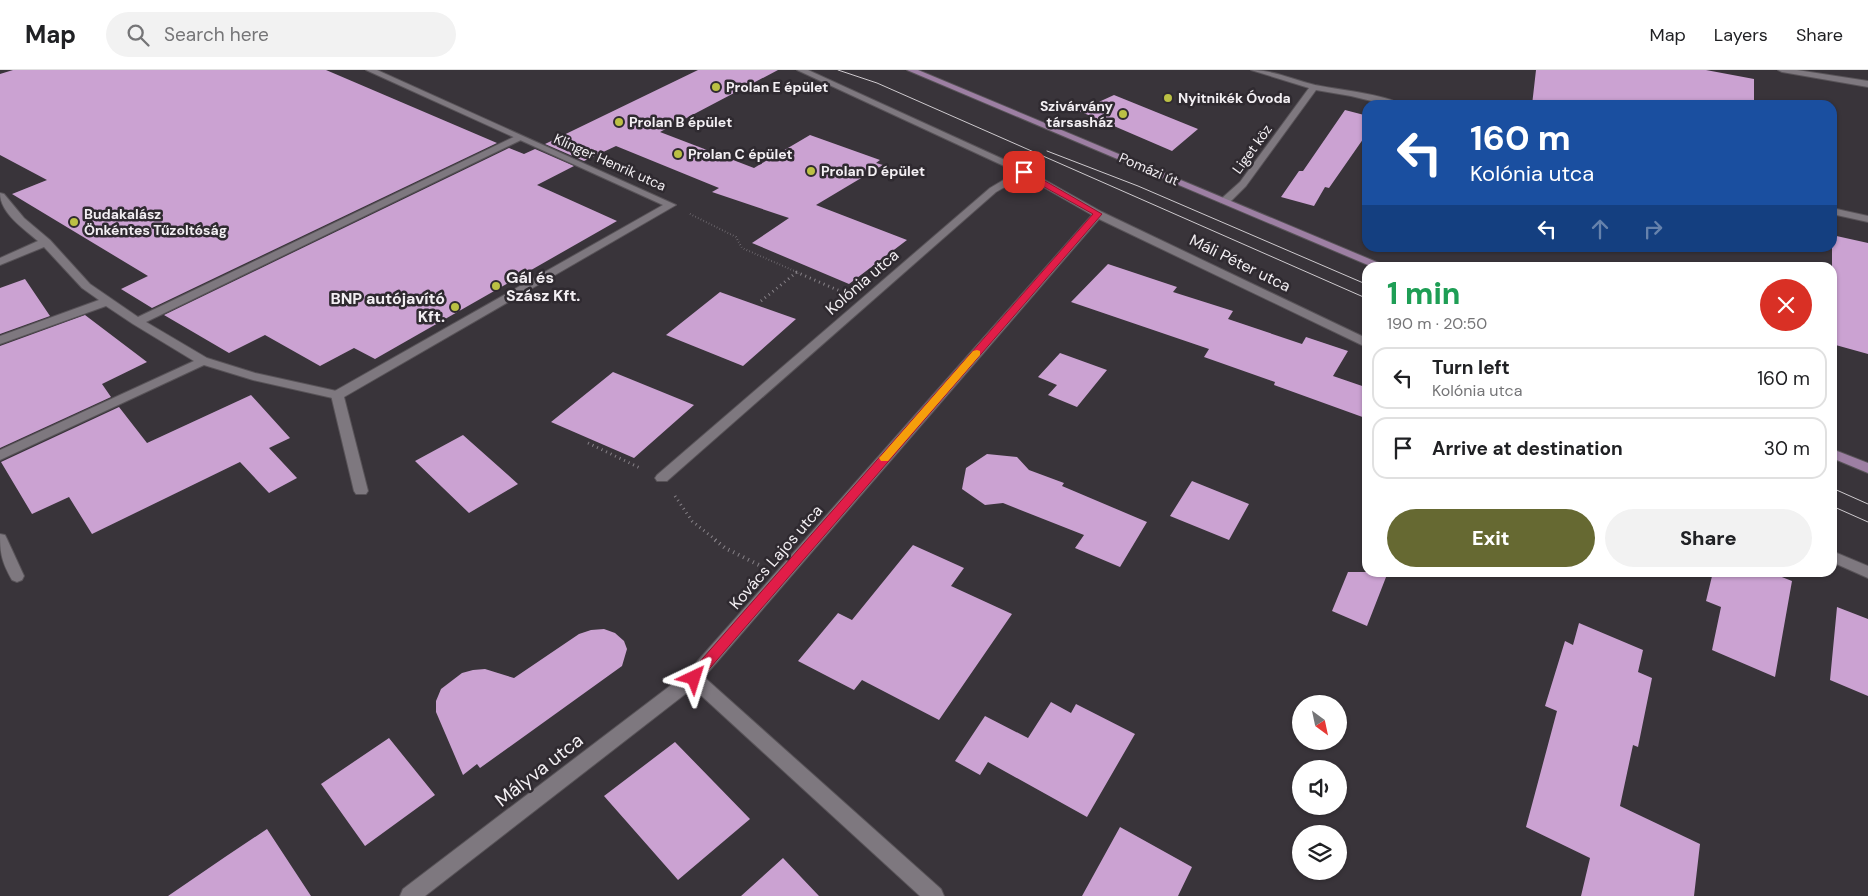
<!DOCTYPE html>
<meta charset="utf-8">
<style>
:root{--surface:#fff;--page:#f2f2f2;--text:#202124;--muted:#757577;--line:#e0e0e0;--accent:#666932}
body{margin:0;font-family:"DM Sans",sans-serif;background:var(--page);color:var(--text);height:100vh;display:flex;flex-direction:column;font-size:19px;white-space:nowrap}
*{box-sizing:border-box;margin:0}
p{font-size:16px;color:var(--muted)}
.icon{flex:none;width:28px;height:28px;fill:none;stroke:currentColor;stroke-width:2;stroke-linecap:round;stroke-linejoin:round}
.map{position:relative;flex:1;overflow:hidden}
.side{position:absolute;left:1362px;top:192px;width:475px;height:315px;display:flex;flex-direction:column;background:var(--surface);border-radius:15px;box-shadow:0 1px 4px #0004}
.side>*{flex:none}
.banner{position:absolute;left:1362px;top:30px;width:475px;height:152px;border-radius:15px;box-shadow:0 1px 4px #0004;background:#1a4fa0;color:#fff;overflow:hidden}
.needle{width:32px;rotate:147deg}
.buttons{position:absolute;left:1292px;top:625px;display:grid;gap:10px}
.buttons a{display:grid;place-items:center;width:55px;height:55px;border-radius:50%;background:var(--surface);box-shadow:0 1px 4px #0004;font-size:25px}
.pin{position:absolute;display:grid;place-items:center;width:42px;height:42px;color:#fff;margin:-21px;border-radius:10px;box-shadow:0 2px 8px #0006}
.me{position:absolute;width:55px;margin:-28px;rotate:41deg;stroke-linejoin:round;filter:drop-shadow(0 0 4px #0008)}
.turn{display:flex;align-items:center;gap:18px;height:105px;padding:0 25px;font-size:22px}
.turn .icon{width:65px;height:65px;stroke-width:2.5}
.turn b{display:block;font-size:35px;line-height:42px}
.lanes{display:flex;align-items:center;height:48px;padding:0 25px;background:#0003;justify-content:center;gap:25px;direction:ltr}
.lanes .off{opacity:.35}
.round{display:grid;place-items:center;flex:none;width:52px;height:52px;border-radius:26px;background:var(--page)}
.headline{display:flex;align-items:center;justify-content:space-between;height:85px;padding:0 25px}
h1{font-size:30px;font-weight:800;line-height:38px;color:#1e9e55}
.cta{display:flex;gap:10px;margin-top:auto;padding:10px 25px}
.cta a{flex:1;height:58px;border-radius:30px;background:var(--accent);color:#fff;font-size:20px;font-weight:800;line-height:58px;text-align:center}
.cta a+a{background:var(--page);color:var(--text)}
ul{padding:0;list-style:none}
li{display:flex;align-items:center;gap:15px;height:62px;margin:0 10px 8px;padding:0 15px;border:2px solid var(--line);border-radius:15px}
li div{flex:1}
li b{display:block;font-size:19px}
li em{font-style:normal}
header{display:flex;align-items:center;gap:30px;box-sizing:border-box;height:70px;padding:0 25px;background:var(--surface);border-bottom:1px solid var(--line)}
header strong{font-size:24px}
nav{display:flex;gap:28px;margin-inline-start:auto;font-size:18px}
.search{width:350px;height:45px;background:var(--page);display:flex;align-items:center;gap:12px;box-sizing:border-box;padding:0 18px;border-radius:28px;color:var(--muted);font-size:19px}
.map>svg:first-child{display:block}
.building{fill:#cba2d2}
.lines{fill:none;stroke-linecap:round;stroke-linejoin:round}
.service-casing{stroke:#585358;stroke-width:2}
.minor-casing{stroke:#585358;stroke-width:2}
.secondary-casing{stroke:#585358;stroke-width:2}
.path-far2{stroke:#878288;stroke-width:2;stroke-dasharray:0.5 2.5;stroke-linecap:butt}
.path-far1{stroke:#878288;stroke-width:3;stroke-dasharray:1 4;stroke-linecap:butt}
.path{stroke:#878288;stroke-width:4;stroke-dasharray:1 4.5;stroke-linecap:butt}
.service{fill:#7e787f;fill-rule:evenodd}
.minor{fill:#7e787f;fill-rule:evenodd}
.secondary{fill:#9d7fa3;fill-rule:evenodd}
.tram{stroke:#cecace;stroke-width:1}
.route{fill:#e11d48;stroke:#92132f}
.slow{fill:#f59e0b}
.poi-dot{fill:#bbc044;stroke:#2f2a30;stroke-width:2}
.labels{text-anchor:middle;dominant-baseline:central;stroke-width:5;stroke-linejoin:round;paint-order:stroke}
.far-poi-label{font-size:14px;font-weight:bold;fill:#f3eff3;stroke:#2f2a30;text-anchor:start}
.far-street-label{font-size:14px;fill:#f3eff3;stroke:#2f2a30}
.street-label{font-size:16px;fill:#f3eff3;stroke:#2f2a30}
.poi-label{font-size:16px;font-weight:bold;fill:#f3eff3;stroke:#2f2a30;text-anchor:start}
.near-street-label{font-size:19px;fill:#f3eff3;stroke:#2f2a30}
</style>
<header>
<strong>Map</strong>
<div class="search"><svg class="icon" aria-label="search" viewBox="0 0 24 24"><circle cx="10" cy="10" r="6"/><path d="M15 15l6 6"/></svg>Search here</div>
<nav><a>Map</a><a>Layers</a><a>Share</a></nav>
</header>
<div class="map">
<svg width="1868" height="826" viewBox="0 0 1868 826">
<rect width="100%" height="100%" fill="#39343a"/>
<path class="building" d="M 13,0 L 326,0 L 497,73 L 152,238 L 121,219 L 148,206 L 12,124 L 47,110 L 0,85 L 0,4 Z
M 698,0 L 778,0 L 660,62 L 754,98 L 810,65 L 880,90 L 876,93 L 883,95 L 816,135 L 907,170 L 849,214 L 752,173 L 789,148 L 712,122 L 719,118 L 616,76 L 584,91 L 545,74 Z
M 1536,0 L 1706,0 L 1754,9 L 1754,35 L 1532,35 Z
M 1114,25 L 1198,59 L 1172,81 L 1079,41 Z
M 1345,40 L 1368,46 L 1368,62 L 1329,118 L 1325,117 L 1314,136 L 1281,127 L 1299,101 L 1303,101 Z
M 509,78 L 524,84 L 535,79 L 574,96 L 537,115 L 617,151 L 375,289 L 354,278 L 320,296 L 265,265 L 229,283 L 164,245 Z
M 1832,165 L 1868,173 L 1868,284 L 1832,274 Z
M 1108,194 L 1177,217 L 1173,222 L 1233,241 L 1228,249 L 1302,274 L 1306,267 L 1348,281 L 1333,306 L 1368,318 L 1368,349 L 1274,315 L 1275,312 L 1204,287 L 1209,279 L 1071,232 Z
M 25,209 L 50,246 L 0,264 L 0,218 Z
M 720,222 L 796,249 L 743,296 L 666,265 Z
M 85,245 L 147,292 L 102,314 L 111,327 L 0,378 L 0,276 Z
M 1060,283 L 1107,300 L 1077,337 L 1048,325 L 1057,315 L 1038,307 Z
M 613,302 L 694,335 L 634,388 L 551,352 Z
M 251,325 L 290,368 L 269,378 L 297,408 L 269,423 L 240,392 L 92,464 L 69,427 L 32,444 L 1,392 L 119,337 L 147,373 Z
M 463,365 L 518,414 L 469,443 L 415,391 Z
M 987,384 L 1017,387 L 1029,400 L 1064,413 L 1062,416 L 1147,452 L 1120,497 L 1075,478 L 1084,465 L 1003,433 L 985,435 L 962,419 L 966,398 Z
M 1192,411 L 1249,434 L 1229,470 L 1170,446 Z
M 913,475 L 964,498 L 951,516 L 1012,544 L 939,650 L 862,610 L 854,620 L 798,591 L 838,543 L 852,550 Z
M 1348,502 L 1388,502 L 1367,556 L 1332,541 Z
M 1713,502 L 1769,502 L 1792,511 L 1775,607 L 1712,580 L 1721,537 L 1706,531 Z
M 1837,537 L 1868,549 L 1868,626 L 1830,610 Z
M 1579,553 L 1643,580 L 1638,602 L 1652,608 L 1638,677 L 1633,675 L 1620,736 L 1700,774 L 1694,826 L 1581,826 L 1590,788 L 1526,757 L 1557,641 L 1545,636 L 1565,571 L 1573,575 Z
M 604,559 L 615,563 L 624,571 L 627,579 L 622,596 L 480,698 L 477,694 L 463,705 L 436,642 L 436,631 L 441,619 L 462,603 L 473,600 L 485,599 L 514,608 L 579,564 L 591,560 Z
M 1051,632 L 1071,643 L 1076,634 L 1135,664 L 1087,747 L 988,692 L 980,705 L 955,691 L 985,646 L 1028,668 Z
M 389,668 L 435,725 L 365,776 L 321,714 Z
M 675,672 L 750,749 L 678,810 L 604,726 Z
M 1120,757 L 1192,797 L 1178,826 L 1082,826 Z
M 267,759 L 311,826 L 168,826 L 225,787 Z
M 783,788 L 819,826 L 741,826 Z"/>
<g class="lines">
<g class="service-casing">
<path id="service" d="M 518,65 L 523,68 L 521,70 L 146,252 L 207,288 L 255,303 L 341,322 L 343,325 L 341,328 L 337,329 L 253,310 L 204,295 L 0,390 L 0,380 L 194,291 L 133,254 L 106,236 L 0,274 L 0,266 L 99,230 L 82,218 L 44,177 L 0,195 L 0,188 L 38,171 C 24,159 0,143 0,123 L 4,124 L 24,148 L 50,170 L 90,214 L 138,247 Z
M 0,464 L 5,465 L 7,469 L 24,506 L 22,510 L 17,512 L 12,510 C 2,492 0,484 0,464 Z"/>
</g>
<g class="minor-casing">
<path id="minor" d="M 366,0 L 377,0 L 676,135 L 344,327 L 368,421 L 366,424 L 356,424 L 354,421 L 331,325 L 333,322 L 663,135 Z
M 797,0 L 808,0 L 1027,100 L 1102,142 L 1368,269 L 1368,278 L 1099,149 L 704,607 L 941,819 L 944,826 L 920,826 L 693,618 L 425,826 L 400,826 L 403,819 L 687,603 L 1092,145 L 1024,106 L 996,122 L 667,411 L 657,411 L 655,408 L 657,405 L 990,118 L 1017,102 Z
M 1251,0 C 1273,0 1294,10 1315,15 C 1334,19 1389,25 1402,35 L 1388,35 L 1351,26 L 1316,20 L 1246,116 L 1229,133 L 1221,133 L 1221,129 L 1240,112 L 1309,18 Z
M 1778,0 L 1797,0 L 1868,11 L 1868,17 L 1782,2 Z
M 1832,138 L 1868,146 L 1868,152 L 1832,144 Z
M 1832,481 L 1868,496 L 1868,508 L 1832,492 Z"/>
</g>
<g class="secondary-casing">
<path id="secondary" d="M 907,0 L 918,0 L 1391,198 L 1375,198 Z
M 1832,379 L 1868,393 L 1868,403 L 1832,388 Z"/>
</g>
<path class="path-far2" d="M 690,144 L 736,167 L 742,178 L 799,203"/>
<path class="path-far1" d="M 796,202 L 840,221
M 761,231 L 797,202
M 588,373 L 640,398
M 675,426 L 692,451 L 717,471"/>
<path class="path" d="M 715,470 L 725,478 L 759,495"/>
<use href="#service" class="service"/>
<use href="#minor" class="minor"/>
<use href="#secondary" class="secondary"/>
<path class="tram" d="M 838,0 L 877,13 L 1368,229
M 1047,81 L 1138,116 L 1368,215
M 1832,418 L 1868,434
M 1832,436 L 1868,452"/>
</g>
<path class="route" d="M 1021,100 L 1026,100 L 1102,144 L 698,612 L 694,614 L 689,612 L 687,608 L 689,604 L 1093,144 L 1021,104 Z"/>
<path class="slow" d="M 977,280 L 980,281 L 980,285 L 888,391 L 881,391 L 879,388 L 881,386 L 973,281 Z"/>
<g class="poi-dot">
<circle cx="716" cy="17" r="5"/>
<circle cx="1168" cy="28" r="5"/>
<circle cx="1123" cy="44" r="5"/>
<circle cx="619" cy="52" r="5"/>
<circle cx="678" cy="84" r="5"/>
<circle cx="811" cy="101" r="5"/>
<circle cx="74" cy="152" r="5"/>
<circle cx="496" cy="216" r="5"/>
<circle cx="455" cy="237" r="5"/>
</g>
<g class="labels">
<g class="far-poi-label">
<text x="726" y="17">Prolan E épület</text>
<text x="1178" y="28">Nyitnikék Óvoda</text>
<text x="1113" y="36" text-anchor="end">Szivárvány<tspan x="1113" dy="16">társasház</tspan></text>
<text x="629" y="52">Prolan B épület</text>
<text x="688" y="84">Prolan C épület</text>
<text x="821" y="101">Prolan D épület</text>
<text x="84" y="144">Budakalász<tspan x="84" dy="16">Önkéntes Tűzoltóság</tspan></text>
</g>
<g class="far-street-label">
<text transform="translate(1252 79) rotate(-54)">Liget köz</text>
<text transform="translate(610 92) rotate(24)">Klinger Henrik utca</text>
<text transform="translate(1149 99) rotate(23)">Pomázi út</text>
</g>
<g class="street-label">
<text transform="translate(1240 193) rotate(26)">Máli Péter utca</text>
<text transform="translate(862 212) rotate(-41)">Kolónia utca</text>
<text transform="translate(776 487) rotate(-49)">Kovács Lajos utca</text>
</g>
<g class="poi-label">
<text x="506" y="207">Gál és<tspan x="506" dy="18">Szász Kft.</tspan></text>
<text x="445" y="228" text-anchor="end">BNP autójavító<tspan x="445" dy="18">Kft.</tspan></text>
</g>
<g class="near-street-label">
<text transform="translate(539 700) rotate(-38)">Mályva utca</text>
</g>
</g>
</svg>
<div class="buttons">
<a><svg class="needle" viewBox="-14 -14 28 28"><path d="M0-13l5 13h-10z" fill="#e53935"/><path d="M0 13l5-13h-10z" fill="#757577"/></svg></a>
<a><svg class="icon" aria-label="sound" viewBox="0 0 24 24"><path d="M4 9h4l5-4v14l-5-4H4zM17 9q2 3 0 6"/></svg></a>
<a><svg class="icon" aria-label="layers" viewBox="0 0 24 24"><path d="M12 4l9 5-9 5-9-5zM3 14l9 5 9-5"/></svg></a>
</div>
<div class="pin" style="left:1024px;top:102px;background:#d93025"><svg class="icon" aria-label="arrive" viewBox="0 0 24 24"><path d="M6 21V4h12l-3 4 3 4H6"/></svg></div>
<svg class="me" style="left:694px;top:608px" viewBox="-20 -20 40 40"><path d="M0-17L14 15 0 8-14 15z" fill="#e11d48" stroke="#fff" stroke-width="4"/></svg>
<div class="banner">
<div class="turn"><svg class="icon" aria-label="left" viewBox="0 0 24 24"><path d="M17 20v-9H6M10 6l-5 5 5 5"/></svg><div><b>160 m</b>Kolónia utca</div></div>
<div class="lanes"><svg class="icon" aria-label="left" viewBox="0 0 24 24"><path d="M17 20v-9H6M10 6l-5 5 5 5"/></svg><svg class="icon off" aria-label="ahead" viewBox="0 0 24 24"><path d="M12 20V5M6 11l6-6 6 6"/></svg><svg class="icon off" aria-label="right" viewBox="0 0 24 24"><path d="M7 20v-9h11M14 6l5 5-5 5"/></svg></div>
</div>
<section class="side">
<div class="headline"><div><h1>1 min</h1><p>190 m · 20:50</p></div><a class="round" style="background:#d93025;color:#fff"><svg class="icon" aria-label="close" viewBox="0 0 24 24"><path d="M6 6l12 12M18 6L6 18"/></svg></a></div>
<ul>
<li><svg class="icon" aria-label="left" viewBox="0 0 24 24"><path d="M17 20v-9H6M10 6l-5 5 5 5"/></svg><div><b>Turn left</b><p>Kolónia utca</p></div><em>160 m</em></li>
<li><svg class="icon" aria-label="arrive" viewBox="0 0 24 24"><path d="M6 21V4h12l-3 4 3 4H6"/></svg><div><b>Arrive at destination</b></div><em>30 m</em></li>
</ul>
<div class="cta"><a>Exit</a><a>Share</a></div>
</section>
</div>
